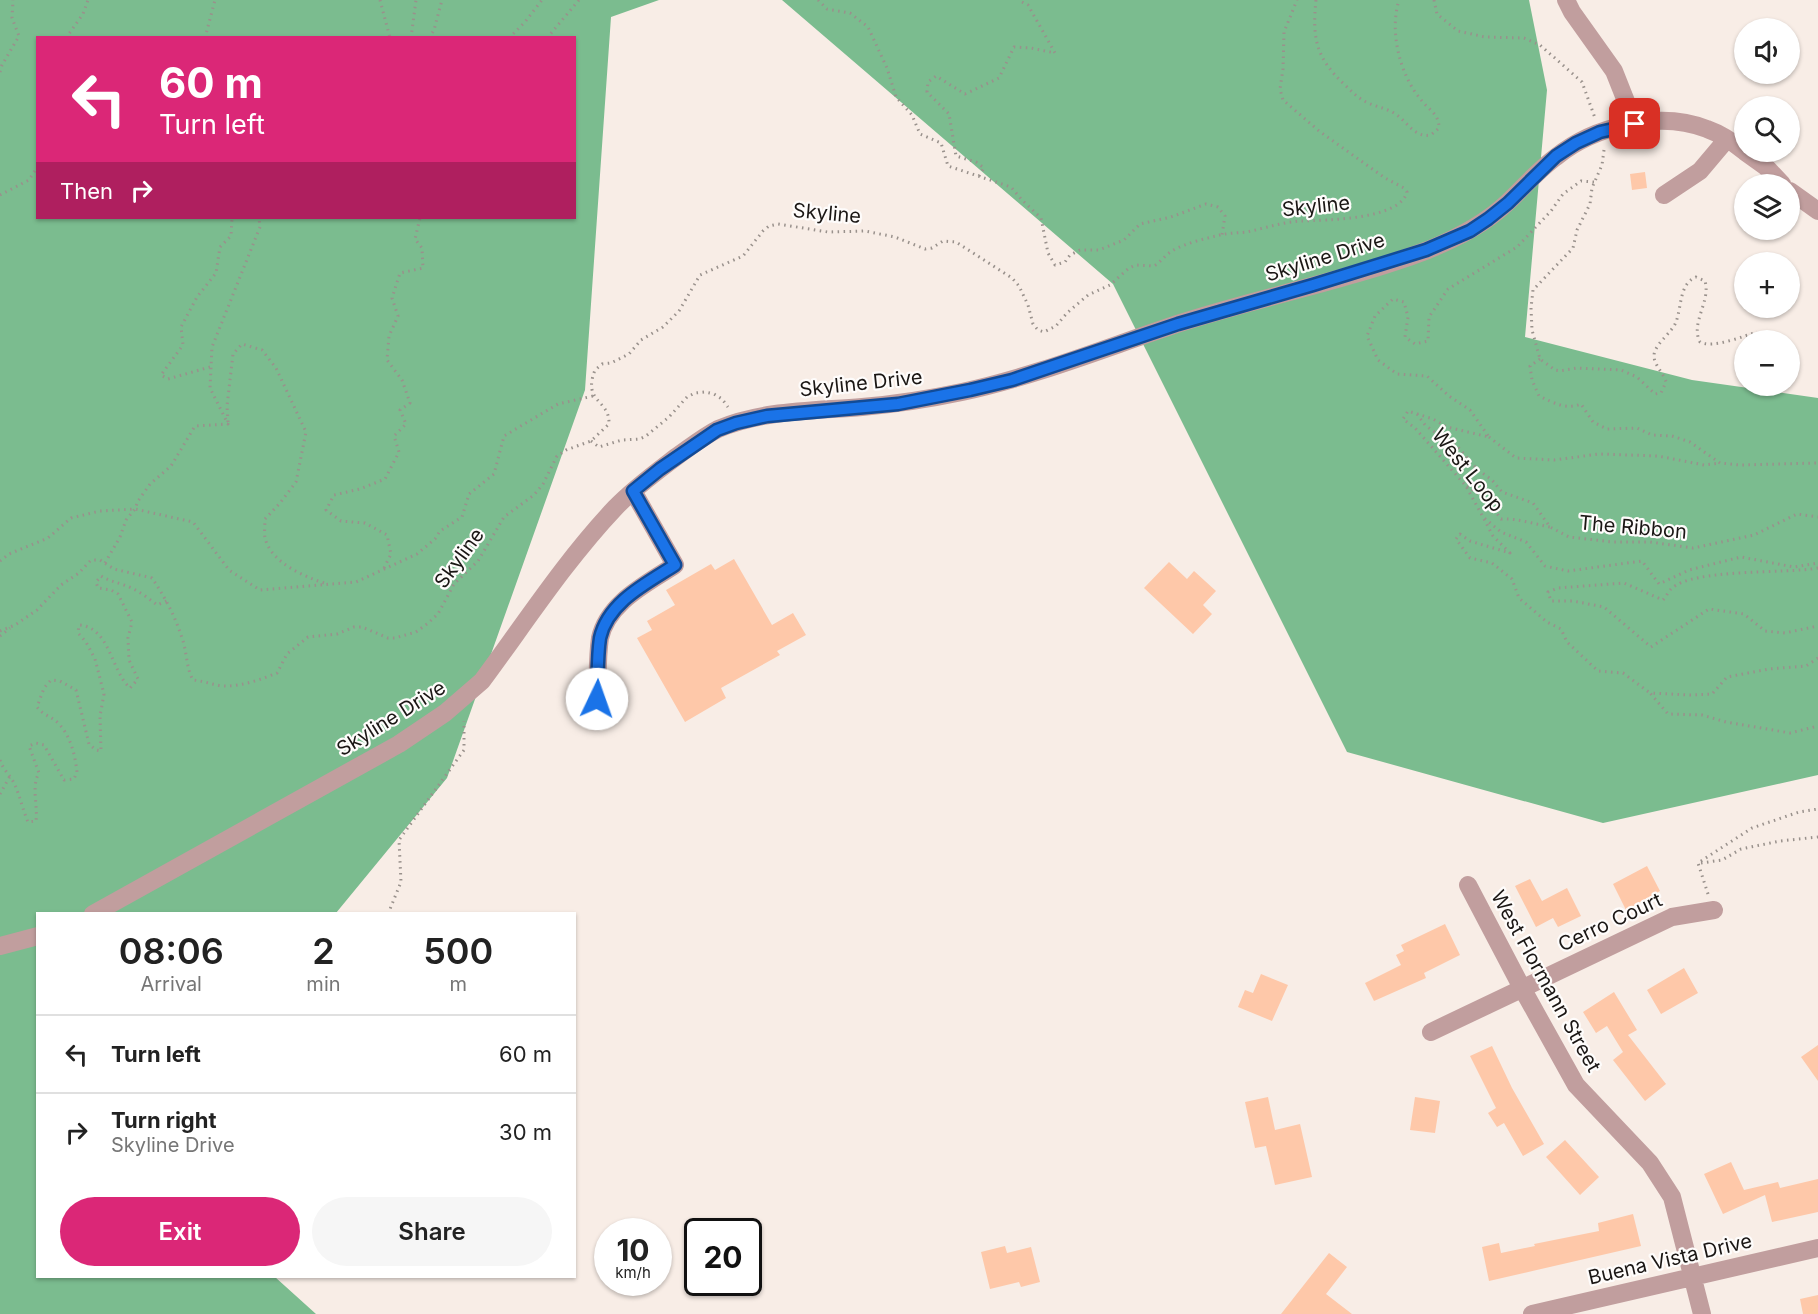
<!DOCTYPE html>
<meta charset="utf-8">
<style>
:root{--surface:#fff;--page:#f6f6f6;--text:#222;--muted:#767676;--line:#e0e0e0;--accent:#db2777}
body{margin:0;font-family:Inter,sans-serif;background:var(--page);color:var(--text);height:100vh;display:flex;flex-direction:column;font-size:22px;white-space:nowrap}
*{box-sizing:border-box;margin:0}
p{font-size:20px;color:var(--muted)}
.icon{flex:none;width:33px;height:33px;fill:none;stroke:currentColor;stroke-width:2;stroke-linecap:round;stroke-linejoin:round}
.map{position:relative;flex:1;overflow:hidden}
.details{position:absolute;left:36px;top:912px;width:540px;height:366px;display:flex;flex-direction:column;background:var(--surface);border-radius:0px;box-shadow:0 2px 4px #0004}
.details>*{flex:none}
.banner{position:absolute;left:36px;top:36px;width:540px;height:183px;border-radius:0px;box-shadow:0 2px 4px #0004;background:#db2777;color:#fff;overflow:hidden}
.fabs{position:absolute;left:1734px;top:18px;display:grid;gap:12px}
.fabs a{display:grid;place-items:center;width:66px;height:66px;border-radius:50%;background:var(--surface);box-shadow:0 2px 4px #0004;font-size:30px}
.speed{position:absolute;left:594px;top:1218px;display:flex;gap:12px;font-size:30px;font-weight:700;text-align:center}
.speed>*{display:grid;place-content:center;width:78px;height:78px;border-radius:50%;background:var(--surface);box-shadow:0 2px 4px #0004;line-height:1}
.speed small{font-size:15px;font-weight:400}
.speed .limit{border:3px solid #111;border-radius:9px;background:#fff;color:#111}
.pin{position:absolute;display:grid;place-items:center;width:51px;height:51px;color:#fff;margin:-26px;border-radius:12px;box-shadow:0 3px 9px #0006}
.me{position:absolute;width:66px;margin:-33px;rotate:3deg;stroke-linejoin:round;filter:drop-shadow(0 0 4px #0008)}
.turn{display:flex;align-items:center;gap:21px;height:126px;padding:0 24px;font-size:27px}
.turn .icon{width:78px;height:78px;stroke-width:2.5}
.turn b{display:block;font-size:42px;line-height:51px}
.then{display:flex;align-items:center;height:57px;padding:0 24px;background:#0003;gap:12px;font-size:22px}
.eta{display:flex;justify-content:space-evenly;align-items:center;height:102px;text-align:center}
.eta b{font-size:36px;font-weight:600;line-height:42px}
.action{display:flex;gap:12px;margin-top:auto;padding:12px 24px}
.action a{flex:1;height:69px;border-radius:36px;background:var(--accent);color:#fff;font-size:24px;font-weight:600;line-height:69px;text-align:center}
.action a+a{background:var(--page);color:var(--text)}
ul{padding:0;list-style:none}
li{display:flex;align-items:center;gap:18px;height:78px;padding:0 24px;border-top:2px solid var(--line)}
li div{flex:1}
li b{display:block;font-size:22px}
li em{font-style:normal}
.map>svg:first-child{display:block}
.forest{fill:#7bbc8f;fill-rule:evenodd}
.building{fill:#fec8a9}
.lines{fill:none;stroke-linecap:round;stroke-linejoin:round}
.path{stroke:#99918c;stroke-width:3;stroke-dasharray:1.5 4.5;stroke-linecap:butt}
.minor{stroke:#c19e9e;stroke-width:18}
.route-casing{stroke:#114b97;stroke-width:15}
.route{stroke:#1a73e8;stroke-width:10}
.labels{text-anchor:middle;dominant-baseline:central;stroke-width:4.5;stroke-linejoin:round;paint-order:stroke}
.street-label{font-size:20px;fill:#1a1614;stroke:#fefcfb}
</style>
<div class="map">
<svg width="1818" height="1314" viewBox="0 0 1818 1314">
<rect width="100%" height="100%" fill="#f8ede6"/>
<path class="forest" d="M 0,0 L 659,0 L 611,17 L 585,390 L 447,778 L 336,913 L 38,914 L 38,1276 L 275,1277 L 316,1314 L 0,1314 ZM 38,38 L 574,38 L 574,218 L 38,218 Z
M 782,0 L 1529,0 L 1547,90 L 1525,337 L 1692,380 L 1818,398 L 1818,775 L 1603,823 L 1347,752 L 1113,284 Z"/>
<path class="building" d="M 1645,172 L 1647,188 L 1632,190 L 1630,174 Z
M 734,559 L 772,625 L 793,613 L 806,635 L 777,651 L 780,655 L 721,688 L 726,698 L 685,722 L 637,638 L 652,630 L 647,621 L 675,605 L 666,590 L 711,564 L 715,570 Z
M 1169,562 L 1187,579 L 1194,571 L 1216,591 L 1203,605 L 1212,614 L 1193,634 L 1144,588 Z
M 1647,866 L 1660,891 L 1626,910 L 1613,884 Z
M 1530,879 L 1542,901 L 1567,888 L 1581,916 L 1558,927 L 1553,918 L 1536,927 L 1515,886 Z
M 1445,924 L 1460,955 L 1424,973 L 1426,978 L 1374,1001 L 1365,983 L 1401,965 L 1396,955 L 1404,951 L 1401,945 Z
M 1684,968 L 1698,993 L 1661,1014 L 1647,990 Z
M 1261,974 L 1288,985 L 1272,1021 L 1238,1007 L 1245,990 L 1253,993 Z
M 1614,992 L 1637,1030 L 1628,1035 L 1666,1084 L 1645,1101 L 1613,1060 L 1623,1052 L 1607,1026 L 1596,1033 L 1583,1012 Z
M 1818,1045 L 1818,1081 L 1801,1057 Z
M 1492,1046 L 1512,1088 L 1544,1144 L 1523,1156 L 1504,1123 L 1497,1127 L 1488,1113 L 1496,1108 L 1470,1056 Z
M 1268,1097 L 1275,1130 L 1300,1124 L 1312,1177 L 1275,1185 L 1266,1146 L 1255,1148 L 1245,1102 Z
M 1415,1097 L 1440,1101 L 1435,1133 L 1410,1130 Z
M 1565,1140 L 1599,1177 L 1580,1195 L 1546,1157 Z
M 1731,1162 L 1744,1190 L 1778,1182 L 1780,1188 L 1818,1179 L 1818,1212 L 1772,1222 L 1765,1195 L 1723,1214 L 1704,1174 Z
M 1633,1214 L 1641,1246 L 1489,1281 L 1482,1247 L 1499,1243 L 1501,1253 L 1535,1246 L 1534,1244 L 1599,1231 L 1598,1223 Z
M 1005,1246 L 1007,1253 L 1031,1247 L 1040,1282 L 1021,1287 L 1019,1282 L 990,1289 L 981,1252 Z
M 1329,1253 L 1347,1267 L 1326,1294 L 1352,1314 L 1281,1314 Z
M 1818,1295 L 1818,1314 L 1803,1314 L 1800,1299 Z"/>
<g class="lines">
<path class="path" d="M 380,0 L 390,38
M 818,0 L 827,9 L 850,13 L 868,27 L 887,68 L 896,97 L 912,115 L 920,134 L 941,143 L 948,166 L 1011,187 L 1022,200 L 1041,218 L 1048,253 L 1055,265 L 1065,262 L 1070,255 L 1080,250 L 1099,250 L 1124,240 L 1140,224 L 1171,217 L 1206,204 L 1218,207 L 1225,216 L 1222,235
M 1316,0 C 1312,38 1316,58 1344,84 C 1351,91 1358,98 1366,102 C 1376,107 1387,108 1397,115 C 1408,123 1415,138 1431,135 L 1439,128 C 1439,114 1430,111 1422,101 C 1400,76 1389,32 1399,0
M 1434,0 L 1437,14 L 1458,31 L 1485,37 L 1524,38 L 1540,45 L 1582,82 L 1595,118
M 66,38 L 83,14 L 88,0
M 205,38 L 215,0
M 411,38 L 416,0
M 429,38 L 434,30 L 442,0
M 509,38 L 525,22 L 542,0
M 547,38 L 579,0
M 0,72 L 2,65 L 19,36 L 12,18 L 13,0
M 1604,150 L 1602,165 L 1592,188 L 1590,204 L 1577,230 L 1573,248 L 1533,290 L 1531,308 L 1532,330 L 1540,359 L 1555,370 L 1560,371 L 1577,368 L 1621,370 L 1637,377 L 1655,394 L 1661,393 L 1666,382 C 1664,374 1655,366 1654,357 C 1653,345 1672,333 1676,322 C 1682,306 1679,284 1696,277 L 1705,281 C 1711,302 1690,323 1700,342 C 1712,349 1744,336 1757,332
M 979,176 L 984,168 L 976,162 L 956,156 L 949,114 L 927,92 L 928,82 L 936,76 L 965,94 L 999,78 L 1014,47 L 1031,48 L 1055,53 L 1028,5 L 1018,0
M 1594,182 L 1581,181 L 1563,194 L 1551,211 L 1517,247 L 1448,289 L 1429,317 L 1428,341 L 1415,344 L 1405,337 L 1408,317 L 1404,302 L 1393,299 L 1375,316 L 1367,336 L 1378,360 L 1397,374 L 1427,376 L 1449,396 L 1470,410 L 1489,437 L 1447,427 L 1433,419 L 1408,411 L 1403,419 L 1415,428 L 1466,486 L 1483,517 L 1501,532 L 1526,542 L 1545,566 L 1568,571 L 1642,561 L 1659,584 L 1689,570 L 1741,557 L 1794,567 L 1818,563
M 0,195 L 29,180 L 38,166
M 1540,359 L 1530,366 L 1532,380 L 1539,396 C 1554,403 1566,410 1581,404 L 1593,422 L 1607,429 L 1637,428 L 1652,435 L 1672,436 L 1690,442 L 1720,463 L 1740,465 L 1818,463
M 210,367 L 168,379 L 161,375 L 183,345 L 181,327 L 197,297 L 216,273 L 220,247 L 231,236 L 232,218
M 1417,414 L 1425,425 L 1440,436 L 1457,446 L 1477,469 L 1492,480 L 1502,492 L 1533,503 L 1550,527 L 1569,537 L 1613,542 L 1650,542 L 1693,548 L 1754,535 L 1797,514 L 1818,517
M 228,422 L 227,406 L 233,354 L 242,344 L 262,350 L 276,368 L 306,432 L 296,482 L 280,503 L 265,519 C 265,525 264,532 265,538 C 271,563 305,577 327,584
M 1489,437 L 1516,458 L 1554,460 L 1599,454 L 1658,456 L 1704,465 L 1720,463
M 591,441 L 599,447 L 622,440 L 640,439 L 646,436 L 669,417 L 687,397 L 695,393 L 705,392 L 714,394 L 722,399 L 728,407
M 1467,486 L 1487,500 L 1501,519 C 1517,518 1534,524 1550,527
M 1484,519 L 1493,536 L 1510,553 L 1470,541 L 1460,534 L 1456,539 L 1470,558 L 1492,563 L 1512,579 L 1519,598 L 1547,622 L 1561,629 L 1567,642 L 1598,671 L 1623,673 L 1650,693
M 0,561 L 9,554 L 48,538 L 71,518 L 100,511 L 135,509 L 193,522 L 229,570 L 260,590 L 356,582 L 417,554 L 435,539 L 440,531 L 462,517 L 469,494 L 494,474 L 504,436 L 558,404 L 593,396
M 105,563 L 120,537 L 126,520 L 135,509 L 138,501 L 150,484 L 171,466 L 195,426 L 228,424 L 210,388 L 212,347 L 260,227 L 259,218
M 384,568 L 391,554 L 387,535 L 365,523 L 341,521 L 326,510 L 334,495 L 360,489 L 385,479 L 399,452 L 394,436 L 406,424 L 400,410 L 410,403 L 402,380 L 387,360 L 389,336 L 398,316 L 392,298 L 400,273 L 423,268 L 422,248 L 415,239 L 420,218
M 1818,568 C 1786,574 1692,568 1671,589 C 1668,592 1666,597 1663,600 L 1624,583 L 1558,588 L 1548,592 L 1551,601 L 1573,601 L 1604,607 L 1651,647 L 1709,609 L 1744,614 L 1765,631 L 1785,633 L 1818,626
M 0,631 L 15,625 L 37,610 L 61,585 L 79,573 L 91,560 L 100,560 L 114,569 L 152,578 C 165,597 175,616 182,638 C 187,651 186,668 193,680 C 205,681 215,686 226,686 C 243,686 262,679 277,673 L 287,654 L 308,637 L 337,634 L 354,627 L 362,627 L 388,638 L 395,638 L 416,632 L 427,624 L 438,614 L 454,584 L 478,561 L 504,517 L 534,495 L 543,484 L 557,456 L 566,450 L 591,441 L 609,424 C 610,399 582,403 595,370 L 602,364 L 611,363 L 629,354 L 641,340 L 663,327 L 679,311 L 700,275 L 743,256 L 763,231 L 769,226 L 778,224 L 828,232 L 865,231 L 895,237 L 925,249 L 932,248 L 943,241 L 956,242 L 1012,278 L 1019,286 L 1028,305 L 1033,324 L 1038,330 L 1044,332 L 1056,326 L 1067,313 L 1088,295 L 1110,285 L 1129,268 L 1136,265 L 1154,266 C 1161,262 1165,255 1172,251 C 1185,243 1204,239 1220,235 C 1229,233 1238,233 1247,232 C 1265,228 1283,222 1301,221 C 1325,220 1400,220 1407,192 L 1404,188 L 1385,178 L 1319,131 L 1283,100 L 1280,89 L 1283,69 L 1284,32 L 1297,0
M 0,636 L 10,628
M 1818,658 L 1806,666 L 1769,669 L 1727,677 L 1712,694 L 1690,695 L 1650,693 L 1668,714 L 1702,715 L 1726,722 L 1790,733 L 1818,726
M 0,760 C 3,770 11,776 15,785 C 20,797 23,810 28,822 L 36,821 C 38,805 31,786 39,773 L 29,746 L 36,743 L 44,745 L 64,780 L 74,779 L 77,772 C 75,755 71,737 59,724 C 52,716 45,717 37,707 L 44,688 L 51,680 L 60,681 L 76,690 L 89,744 L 96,750 L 101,751 L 100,716 L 104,694 L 95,659 L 86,642 L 78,633 L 79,625 C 110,627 111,671 130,688 L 138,679 L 129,660 L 128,638 L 132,622 L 118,594 L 111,590 L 98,588 L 96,582 L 101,576 C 109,581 116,582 124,585 C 136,589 147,597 157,605 L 167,601
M 0,794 L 10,776
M 1701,863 L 1722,860 L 1741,849 L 1780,841 L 1818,837
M 1708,894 L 1698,863 L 1752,828 L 1799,812 L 1818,809
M 388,914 L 401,882 L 399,840 L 464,750 L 464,721"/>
<path class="minor" d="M 1566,0 L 1572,12 L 1614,71 L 1635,124
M 1745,152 L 1766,167 L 1782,184
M 1790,191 L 1818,211
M 1664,195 L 1700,171 L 1727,139
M 597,699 C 598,680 597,658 600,638 C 608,602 647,584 675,565 L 633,491
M 1468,885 L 1522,988 L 1576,1085 L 1650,1163 L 1672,1197 L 1702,1314
M 93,914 L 399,744 L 445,713 L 482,681 C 525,623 565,561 615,508 C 633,489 655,473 676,457 C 689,448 704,436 718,429 C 762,410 815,411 862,407 C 896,404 929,399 962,392 C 1036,376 1105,348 1177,324 C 1260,297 1346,281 1428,250 C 1457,238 1485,224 1508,202 C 1524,187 1538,170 1556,157 C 1594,126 1660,110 1707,129 C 1721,134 1733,142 1744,151
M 0,946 L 38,936
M 1431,1032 L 1672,917 L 1714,910
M 1532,1314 L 1818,1248"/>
</g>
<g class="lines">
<g class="route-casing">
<path id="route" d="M 597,699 C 598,680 597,658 600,638 C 608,602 647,583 675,565 L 633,491 L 660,469 L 717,430 L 736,423 L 767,416 L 898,404 L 970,390 L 1012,380 L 1178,324 L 1313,285 L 1426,250 L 1470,231 L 1488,219 L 1508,203 L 1556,156 L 1576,143 L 1600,132 L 1635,124"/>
</g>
<use href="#route" class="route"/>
</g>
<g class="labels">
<g class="street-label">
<text transform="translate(1316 206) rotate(-6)">Skyline</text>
<text transform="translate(827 213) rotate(5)">Skyline</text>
<text transform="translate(1325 257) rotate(-17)">Skyline Drive</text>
<text transform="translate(861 383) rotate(-6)">Skyline Drive</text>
<text transform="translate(1468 470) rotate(51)">West Loop</text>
<text transform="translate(1633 527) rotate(5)">The Ribbon</text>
<text transform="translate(459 558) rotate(-54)">Skyline</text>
<text transform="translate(391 718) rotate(-32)">Skyline Drive</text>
<text transform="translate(1610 922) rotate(-25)">Cerro Court</text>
<text transform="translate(1546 981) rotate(61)">West Flormann Street</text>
<text transform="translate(1670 1259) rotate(-13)">Buena Vista Drive</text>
</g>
</g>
</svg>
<div class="fabs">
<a><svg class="icon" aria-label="sound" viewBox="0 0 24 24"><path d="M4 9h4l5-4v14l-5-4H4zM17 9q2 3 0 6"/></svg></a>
<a><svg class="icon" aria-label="search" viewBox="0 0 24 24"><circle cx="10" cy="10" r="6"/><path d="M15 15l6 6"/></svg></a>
<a><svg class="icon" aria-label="layers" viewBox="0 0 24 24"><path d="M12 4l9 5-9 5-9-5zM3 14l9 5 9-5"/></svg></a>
<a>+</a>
<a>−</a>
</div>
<div class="speed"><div>10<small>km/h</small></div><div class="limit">20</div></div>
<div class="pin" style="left:1635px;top:124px;background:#d93025"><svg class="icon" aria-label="arrive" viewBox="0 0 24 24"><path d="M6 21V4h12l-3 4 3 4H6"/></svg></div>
<svg class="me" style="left:597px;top:699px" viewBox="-20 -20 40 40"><circle r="19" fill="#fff"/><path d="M0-13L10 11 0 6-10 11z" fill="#1a73e8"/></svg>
<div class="banner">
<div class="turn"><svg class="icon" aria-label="left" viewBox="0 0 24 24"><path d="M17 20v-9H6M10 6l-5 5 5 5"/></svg><div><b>60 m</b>Turn left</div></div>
<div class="then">Then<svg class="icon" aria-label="right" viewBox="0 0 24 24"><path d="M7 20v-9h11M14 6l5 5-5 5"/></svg></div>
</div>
<section class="details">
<div class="eta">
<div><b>08:06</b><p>Arrival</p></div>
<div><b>2</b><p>min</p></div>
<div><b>500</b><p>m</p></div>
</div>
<ul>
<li><svg class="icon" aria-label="left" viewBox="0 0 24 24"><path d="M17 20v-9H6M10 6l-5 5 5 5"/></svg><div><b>Turn left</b></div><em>60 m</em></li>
<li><svg class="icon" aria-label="right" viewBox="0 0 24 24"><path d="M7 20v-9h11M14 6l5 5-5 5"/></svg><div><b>Turn right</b><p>Skyline Drive</p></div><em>30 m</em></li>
</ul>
<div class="action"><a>Exit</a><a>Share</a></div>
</section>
</div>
